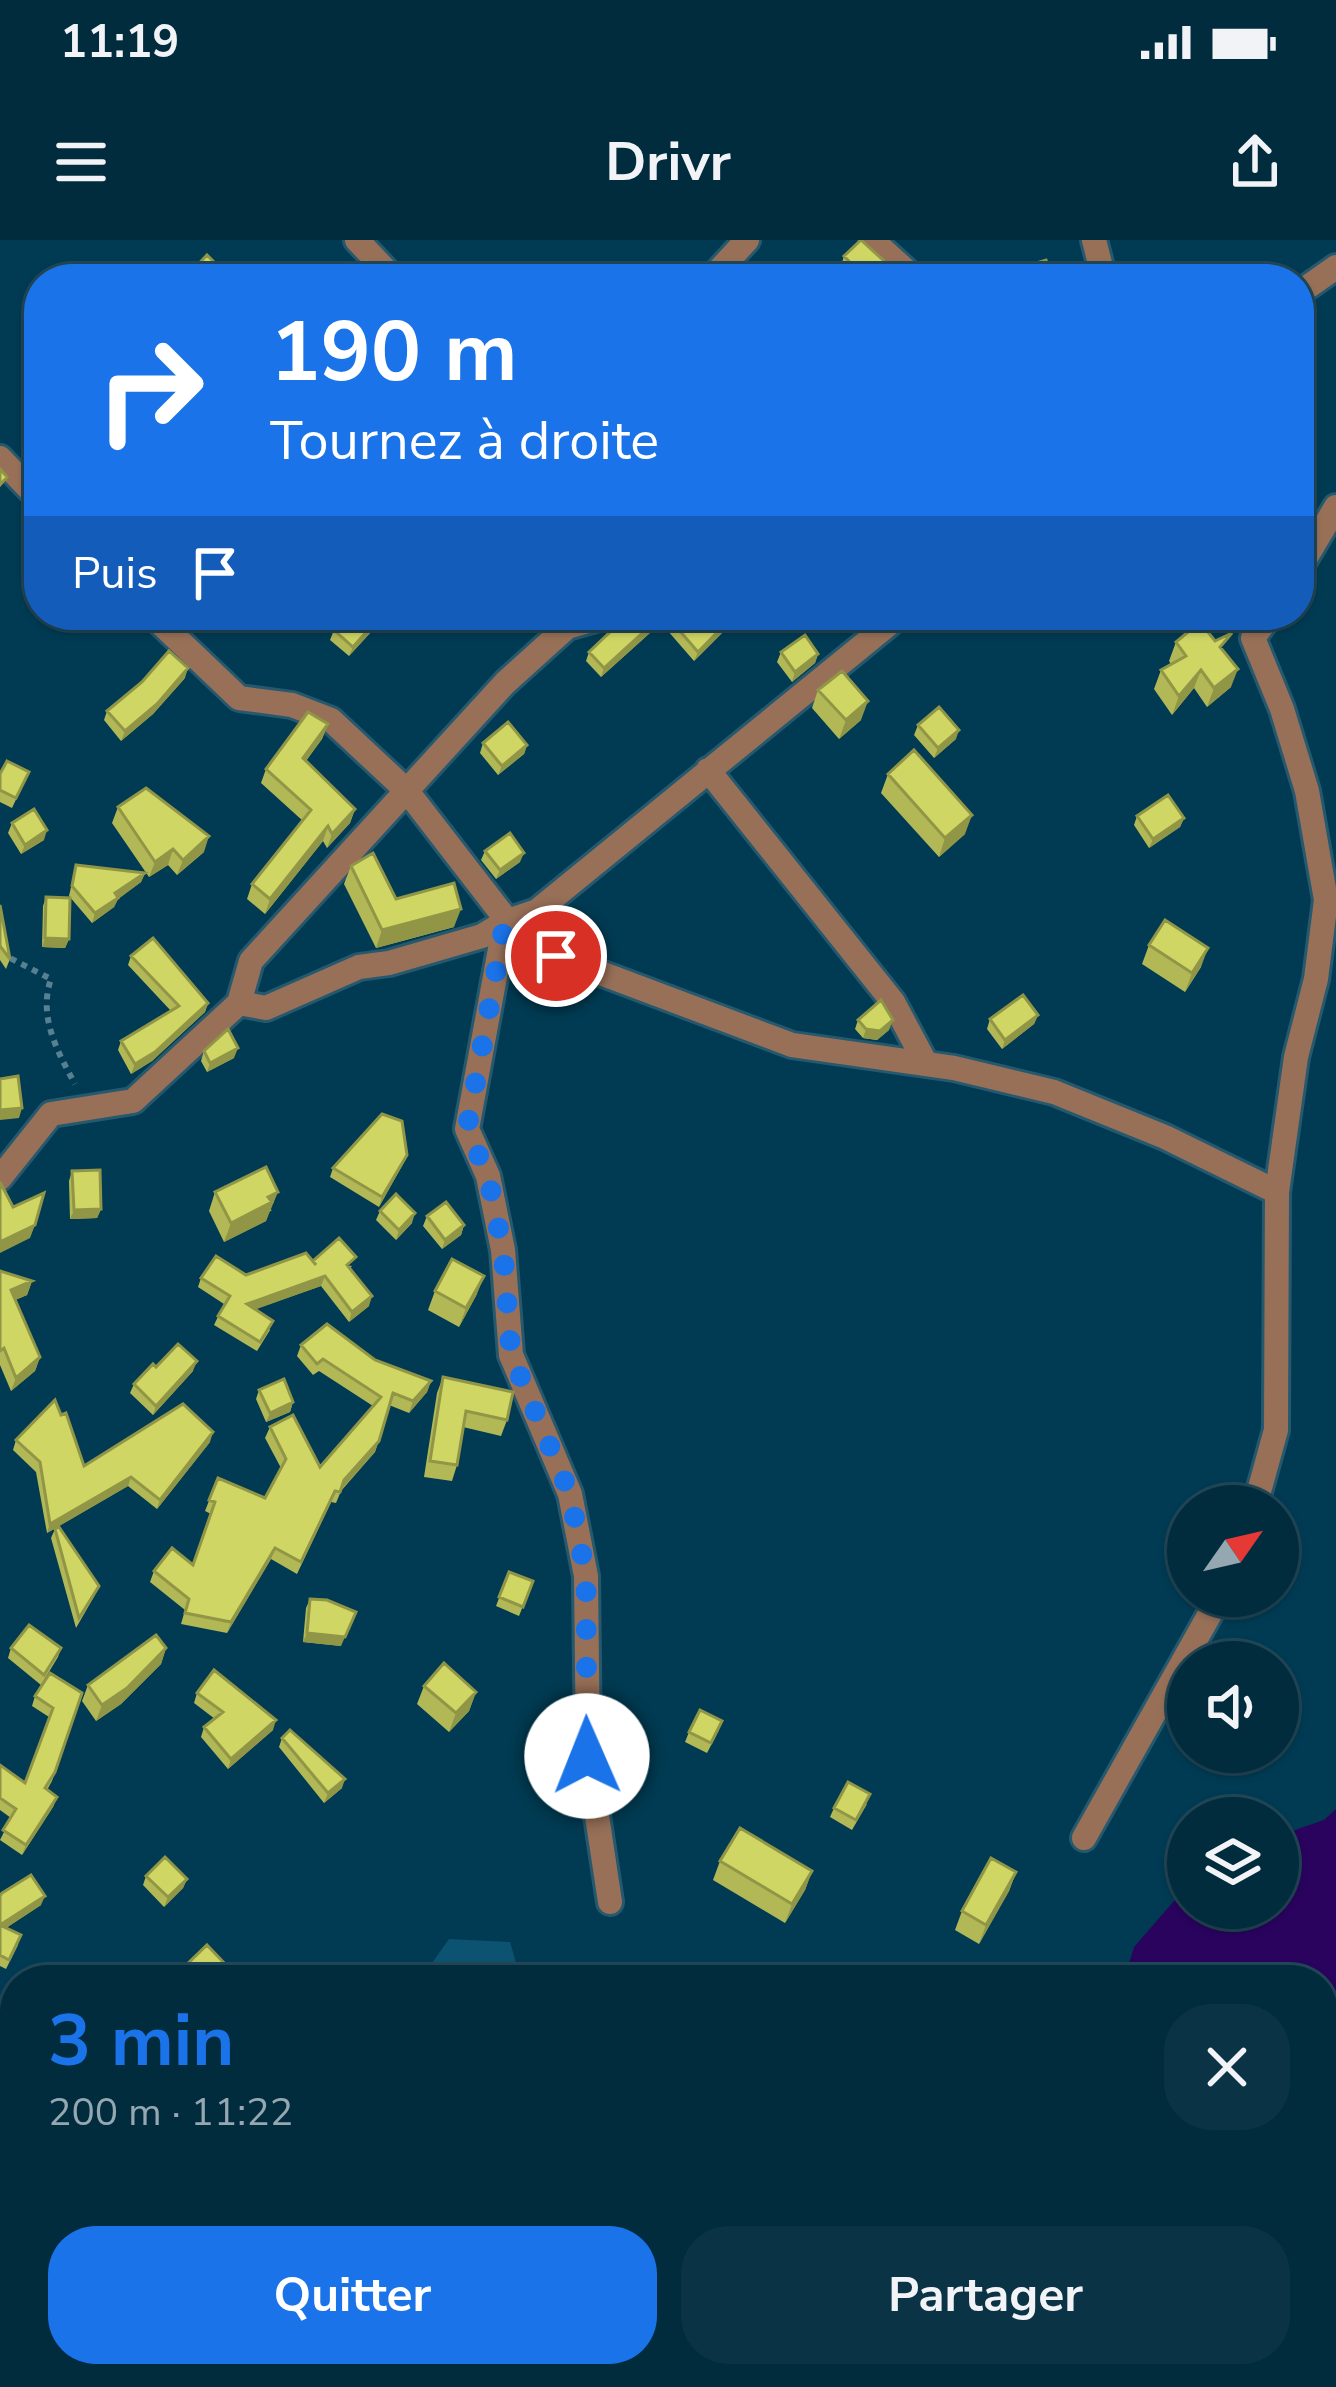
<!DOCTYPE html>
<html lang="fr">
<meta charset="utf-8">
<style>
:root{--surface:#002c3e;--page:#0a3445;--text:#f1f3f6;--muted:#95a7b0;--line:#224858;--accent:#1a73e8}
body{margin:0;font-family:"Nunito Sans",sans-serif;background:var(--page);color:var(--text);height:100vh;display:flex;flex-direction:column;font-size:45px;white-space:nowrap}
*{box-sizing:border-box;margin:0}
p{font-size:39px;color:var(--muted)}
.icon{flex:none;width:66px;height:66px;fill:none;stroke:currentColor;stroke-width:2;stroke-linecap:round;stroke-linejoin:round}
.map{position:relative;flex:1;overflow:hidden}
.drawer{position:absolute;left:0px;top:1725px;width:1338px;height:423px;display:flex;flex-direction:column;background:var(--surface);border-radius:48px 48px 0 0;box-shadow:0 3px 9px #0004,0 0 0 3px var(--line)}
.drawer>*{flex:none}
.guide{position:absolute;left:24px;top:24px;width:1290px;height:366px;border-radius:48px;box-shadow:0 3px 9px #0004,0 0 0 3px var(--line);background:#1a73e8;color:#fff;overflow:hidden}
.needle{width:78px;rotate:56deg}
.fabs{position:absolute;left:1167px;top:1245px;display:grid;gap:24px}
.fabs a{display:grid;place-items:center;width:132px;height:132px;border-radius:50%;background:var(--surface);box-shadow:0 3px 9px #0004,0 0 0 3px var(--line);font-size:60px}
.pin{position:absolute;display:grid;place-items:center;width:102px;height:102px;color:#fff;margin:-51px;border:6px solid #fff;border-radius:50%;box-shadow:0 3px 12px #0007}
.me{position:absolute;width:132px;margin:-66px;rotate:359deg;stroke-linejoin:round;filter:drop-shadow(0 0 9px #0008)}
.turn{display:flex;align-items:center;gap:42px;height:252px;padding:0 48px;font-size:54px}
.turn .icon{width:156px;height:156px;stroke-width:2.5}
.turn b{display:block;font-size:84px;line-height:102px}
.then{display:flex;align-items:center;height:114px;padding:0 48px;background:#0003;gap:24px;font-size:45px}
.round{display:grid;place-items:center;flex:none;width:126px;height:126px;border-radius:48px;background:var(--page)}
.head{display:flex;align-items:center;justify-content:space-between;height:204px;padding:0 48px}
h1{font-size:72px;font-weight:700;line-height:90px;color:var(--accent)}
.action{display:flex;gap:24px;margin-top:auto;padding:24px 48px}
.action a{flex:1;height:138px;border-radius:48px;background:var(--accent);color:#fff;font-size:48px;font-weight:700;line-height:138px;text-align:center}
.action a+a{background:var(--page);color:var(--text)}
.status{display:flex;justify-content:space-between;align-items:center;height:84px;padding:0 60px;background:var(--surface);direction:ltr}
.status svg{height:33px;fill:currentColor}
header{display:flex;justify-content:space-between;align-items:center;height:156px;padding:0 48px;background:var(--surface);font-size:54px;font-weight:700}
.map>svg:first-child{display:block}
.green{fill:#0b5370}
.water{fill:#29035e}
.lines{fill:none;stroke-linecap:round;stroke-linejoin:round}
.minor-casing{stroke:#26596e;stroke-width:30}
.path{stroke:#578092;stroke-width:6;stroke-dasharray:6 6;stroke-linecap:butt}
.minor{stroke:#987058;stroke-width:24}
.wall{fill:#b2b856}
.shaded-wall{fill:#919646}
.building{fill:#cfd664;stroke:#919646;stroke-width:3}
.route{stroke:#1a73e8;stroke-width:21;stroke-dasharray:0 37.8}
</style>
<div class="status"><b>11:19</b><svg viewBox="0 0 49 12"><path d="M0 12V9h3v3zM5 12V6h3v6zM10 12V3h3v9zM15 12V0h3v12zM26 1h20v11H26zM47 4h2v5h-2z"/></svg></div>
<header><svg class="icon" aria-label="menu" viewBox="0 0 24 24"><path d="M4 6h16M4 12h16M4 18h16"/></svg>Drivr<svg class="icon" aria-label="share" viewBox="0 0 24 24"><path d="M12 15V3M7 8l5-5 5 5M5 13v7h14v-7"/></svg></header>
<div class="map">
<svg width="1336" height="2147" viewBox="0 0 1336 2147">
<rect width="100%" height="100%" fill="#003b53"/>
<path class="green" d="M 449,1699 L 510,1702 L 521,1740 L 420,1740 Z
M 244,2133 L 394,2133 L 388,2147 L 237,2147 Z"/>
<path class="water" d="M 1336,1569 L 1336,2147 L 1109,2147 L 1116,2133 L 1323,2133 L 1323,1740 L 1124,1740 L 1134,1707 L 1188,1645 L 1188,1668 L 1278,1668 L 1278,1596 L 1324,1580 Z"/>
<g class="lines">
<g class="minor-casing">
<path id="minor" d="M 357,0 L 394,39
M 872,0 L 915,39
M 1094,0 L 1104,39
M 711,39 L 747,0
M 1299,53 L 1336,27
M 0,218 L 39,259
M 1299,329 L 1336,267
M 152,375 L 239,458 L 292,465 L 331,480 L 407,551 L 526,705 L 792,805 L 954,828 L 1054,852 L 1165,897 L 1277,952
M 708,530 L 893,762 L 926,824
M 505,682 L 467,889 L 488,936 L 503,1010 L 511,1115 L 570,1254 L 586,1336 L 588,1516 L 610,1662
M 239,763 L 266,768 L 359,727 L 389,723 L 482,696 L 505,682 L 537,671 L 900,375
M 0,938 L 51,874 L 133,861 L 239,763 L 251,721 L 505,443 L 567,387 L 610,375
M 1255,1266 L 1276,1190 L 1277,952 L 1296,817 L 1316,739 L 1326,660 L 1307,551 L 1282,469 L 1253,398 L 1270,375
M 1084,1598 L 1220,1356
M 0,1794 L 2,1797"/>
</g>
<path class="path" d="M 0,713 L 51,739 C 38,776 57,811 75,844"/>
<use href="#minor" class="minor"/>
</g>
<path class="wall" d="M 844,16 L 883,20 L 879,30 L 869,39 L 853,39 L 841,26 Z
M 39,294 L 39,329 L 25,313 L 28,304 Z
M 628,375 L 740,375 L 694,421 L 661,383 L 601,437 L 586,421 L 589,412 Z
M 919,375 L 955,375 L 933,393 Z
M 334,390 L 371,392 L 349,416 L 330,400 Z
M 1176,402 L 1225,412 L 1231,447 L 1207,467 L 1194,448 L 1172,475 L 1154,449 L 1161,430 L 1171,424 L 1169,421 Z
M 781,412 L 818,414 L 815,423 L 792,442 L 777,422 Z
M 185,438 L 153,474 L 121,501 L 104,480 L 107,471 Z
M 818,450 L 861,480 L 839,499 L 812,468 Z
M 328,484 L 322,499 L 306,521 L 355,569 L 350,583 L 327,608 L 323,601 L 265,674 L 247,659 L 252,644 L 303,581 L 261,543 L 266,529 Z
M 918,485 L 956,499 L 934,518 L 914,495 Z
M 483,503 L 527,505 L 524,514 L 498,535 L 480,513 Z
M 29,532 L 12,568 L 0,562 L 0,534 Z
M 888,534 L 965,594 L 939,617 L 881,553 Z
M 118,567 L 204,612 L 177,635 L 168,625 L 149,637 L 112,583 Z
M 1137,576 L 1184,578 L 1180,587 L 1149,608 L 1134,585 Z
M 12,583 L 44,600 L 21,614 L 8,593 Z
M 485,611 L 520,622 L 496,639 L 481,620 Z
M 76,625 L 145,633 L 141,642 L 118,659 L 114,667 L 92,683 L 69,656 Z
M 351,626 L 396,659 L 454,687 L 376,708 L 344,644 Z
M 46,657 L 69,699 L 65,708 L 42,707 L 43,666 Z
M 0,665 L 10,719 L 6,729 L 0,720 Z
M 1149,705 L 1201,727 L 1185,752 L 1142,724 Z
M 131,716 L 208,763 L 205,772 L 152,821 L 131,834 L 118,810 L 121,801 L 171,771 L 128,725 Z
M 1038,775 L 1034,784 L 1002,809 L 987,789 L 990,779 Z
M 858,780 L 889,790 L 877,800 L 863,798 L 855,789 Z
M 204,811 L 234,818 L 207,832 L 201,821 Z
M 403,924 L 379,967 L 330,937 L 333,928 Z
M 72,931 L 101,969 L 97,978 L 70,979 L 69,941 Z
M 215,952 L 272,970 L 269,972 L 266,981 L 224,1002 L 209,971 Z
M 380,971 L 412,983 L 396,1000 L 376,980 Z
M 427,976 L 464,985 L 461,995 L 442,1009 L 423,986 Z
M 313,1021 L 352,1026 L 350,1028 L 369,1066 L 349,1082 L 321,1046 L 255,1069 L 270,1090 L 257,1111 L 214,1085 L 224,1064 L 198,1047 L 201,1038 L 246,1035 Z
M 0,1031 L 32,1041 L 27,1055 L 15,1060 L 40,1117 L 35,1131 L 11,1151 L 0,1125 Z
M 435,1051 L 477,1054 L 459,1087 L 428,1070 Z
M 301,1105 L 375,1120 L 431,1141 L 427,1152 L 409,1173 L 389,1165 L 375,1212 L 341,1251 L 336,1263 L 331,1262 L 297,1334 L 271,1319 L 227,1393 L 181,1384 L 185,1370 L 150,1342 L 154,1331 L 192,1325 L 211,1274 L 205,1271 L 218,1238 L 265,1258 L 281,1228 L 265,1198 L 270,1187 L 320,1227 L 373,1166 L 319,1131 L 313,1135 L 297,1116 Z
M 156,1127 L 193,1131 L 153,1175 L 130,1153 L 134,1144 Z
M 443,1137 L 507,1180 L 501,1196 L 463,1187 L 457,1225 L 452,1241 L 424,1237 L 437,1153 Z
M 259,1150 L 293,1162 L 290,1172 L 266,1182 L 256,1159 Z
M 16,1200 L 84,1226 L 210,1202 L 157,1269 L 128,1246 L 47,1293 L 36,1232 L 13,1210 Z
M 55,1289 L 95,1355 L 76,1388 L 51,1298 Z
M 509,1332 L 533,1341 L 519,1376 L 496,1366 Z
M 310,1359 L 341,1406 L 303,1402 L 306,1368 Z
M 11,1408 L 61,1408 L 58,1417 L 41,1445 L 8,1418 Z
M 166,1408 L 161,1424 L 121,1464 L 96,1481 L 82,1461 L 88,1445 Z
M 424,1446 L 476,1452 L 469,1471 L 449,1492 L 417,1464 Z
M 82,1453 L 52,1541 L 47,1550 L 57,1557 L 53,1567 L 22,1615 L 0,1600 L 11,1578 L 0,1570 L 0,1525 L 25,1543 L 49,1477 L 32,1466 L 35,1456 Z
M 197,1453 L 273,1490 L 228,1529 L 201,1497 L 204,1487 L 215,1479 L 194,1463 Z
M 719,1490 L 707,1513 L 685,1502 L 689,1492 Z
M 282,1498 L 342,1548 L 324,1563 L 279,1507 Z
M 867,1564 L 852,1590 L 830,1577 L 834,1568 Z
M 720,1621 L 812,1631 L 805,1650 L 785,1683 L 713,1640 Z
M 1016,1632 L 1009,1651 L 979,1704 L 955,1690 L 962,1671 Z
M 146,1636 L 187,1639 L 183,1648 L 164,1667 L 143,1645 Z
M 0,1656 L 41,1665 L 6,1688 L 18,1705 L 6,1729 L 0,1726 Z
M 227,1726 L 224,1735 L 219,1740 L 178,1740 L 181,1730 Z"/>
<path class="shaded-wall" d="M 883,20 L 879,30 L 869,39 L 864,39 Z
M 662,375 L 661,383 L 601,437 L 604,428 Z
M 734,375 L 740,375 L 694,421 L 698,412 Z
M 947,375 L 955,375 L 933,393 L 937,384 Z
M 375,382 L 371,392 L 349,416 L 353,407 Z
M 818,414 L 815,423 L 792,442 L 795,432 Z
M 188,428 L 185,438 L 153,474 L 121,501 L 125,491 Z
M 1238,429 L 1231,447 L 1207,467 L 1214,448 Z
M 1201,430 L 1194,448 L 1172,475 L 1179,456 Z
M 868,461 L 861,480 L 839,499 L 846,480 Z
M 328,484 L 322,499 L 297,532 L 303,518 Z
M 959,490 L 956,499 L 934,518 L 938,508 Z
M 527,505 L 524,514 L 498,535 L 502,526 Z
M 355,569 L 350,583 L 327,608 L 332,594 Z
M 972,575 L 965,594 L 939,617 L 945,598 Z
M 1184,578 L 1180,587 L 1149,608 L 1153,599 Z
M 328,586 L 323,601 L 265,674 L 270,659 Z
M 47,590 L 44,600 L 21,614 L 25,605 Z
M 209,596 L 204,612 L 177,635 L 183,620 Z
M 173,609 L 168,625 L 149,637 L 155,622 Z
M 524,613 L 520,622 L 496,639 L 500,630 Z
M 145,633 L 141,642 L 118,659 L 114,667 L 92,683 L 95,673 L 115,653 Z
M 461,669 L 454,687 L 376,708 L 382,690 Z
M 45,698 L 69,699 L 65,708 L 42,707 Z
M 1208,708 L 1201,727 L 1185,752 L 1192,733 Z
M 208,763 L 205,772 L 152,821 L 131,834 L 135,824 Z
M 1038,775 L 1034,784 L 1002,809 L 1005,800 Z
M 893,780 L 889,790 L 877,800 L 863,798 L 866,789 Z
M 238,808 L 234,818 L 207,832 L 210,823 Z
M 22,868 L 19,878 L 0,880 L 0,870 Z
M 407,915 L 403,924 L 379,967 L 382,957 Z
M 278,952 L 266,981 L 224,1002 L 231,983 L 268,957 Z
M 101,969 L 97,978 L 70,979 L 74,970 Z
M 415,973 L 412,983 L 396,1000 L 399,990 Z
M 35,985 L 30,998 L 0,1013 L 0,1002 Z
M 464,985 L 461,995 L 442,1009 L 445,1000 Z
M 325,1036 L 321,1046 L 243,1074 L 247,1064 Z
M 484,1036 L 477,1054 L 459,1087 L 466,1068 Z
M 32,1041 L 27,1055 L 6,1064 L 11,1050 Z
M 372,1056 L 369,1066 L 349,1082 L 352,1072 Z
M 40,1117 L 35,1131 L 11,1151 L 16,1138 Z
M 197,1121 L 193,1131 L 153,1175 L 156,1166 Z
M 431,1141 L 427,1152 L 409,1173 L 413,1161 Z
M 293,1162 L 290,1172 L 266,1182 L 270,1173 Z
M 213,1192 L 210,1202 L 157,1269 L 160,1260 Z
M 379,1201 L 375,1212 L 340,1251 L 344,1240 Z
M 131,1237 L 128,1246 L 47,1293 L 50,1284 Z
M 275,1308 L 271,1319 L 227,1393 L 231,1382 Z
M 356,1372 L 341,1406 L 303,1402 L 307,1393 Z
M 166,1408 L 161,1424 L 121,1464 L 96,1481 L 102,1465 Z
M 476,1452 L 469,1471 L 449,1492 L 456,1473 Z
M 276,1480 L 273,1490 L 228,1529 L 231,1519 Z
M 345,1539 L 342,1548 L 324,1563 L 328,1553 Z
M 57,1557 L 53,1567 L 22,1615 L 26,1605 Z
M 812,1631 L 805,1650 L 785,1683 L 792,1664 Z
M 1016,1632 L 1009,1651 L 979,1704 L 986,1685 Z
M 187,1639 L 183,1648 L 164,1667 L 168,1657 Z
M 45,1656 L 41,1665 L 0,1692 L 0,1685 Z"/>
<path class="building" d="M 861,0 L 883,20 L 864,37 L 844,16 Z
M 207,15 L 228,36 L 225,39 L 184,39 Z
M 1046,20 L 1052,39 L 1016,39 L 1013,30 Z
M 366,22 L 380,39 L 345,39 Z
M 0,229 L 7,237 L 0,245 Z
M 39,294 L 39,316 L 28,304 Z
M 347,375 L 367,375 L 375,382 L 353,407 L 334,390 Z
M 628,375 L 662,375 L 604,428 L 589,412 Z
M 666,375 L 734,375 L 698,412 Z
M 929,375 L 947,375 L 937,384 Z
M 1200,382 L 1215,401 L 1232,393 L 1220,407 L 1238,429 L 1214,448 L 1201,430 L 1179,456 L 1161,430 L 1186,416 L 1176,402 Z
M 805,395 L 818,414 L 795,432 L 781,412 Z
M 169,411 L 188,428 L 157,464 L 125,491 L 107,471 L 142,442 Z
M 842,431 L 868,461 L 846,480 L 818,450 Z
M 939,467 L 959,490 L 938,508 L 918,485 Z
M 308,472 L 328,484 L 303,518 L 355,569 L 332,594 L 328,586 L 270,659 L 252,644 L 311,570 L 266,529 Z
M 508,482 L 527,505 L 502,526 L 483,503 Z
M 914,510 L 972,575 L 945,598 L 888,534 Z
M 7,521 L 29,532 L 16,558 L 0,550 L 0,534 Z
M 146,548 L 209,596 L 183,620 L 173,609 L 155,622 L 118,567 Z
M 1168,555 L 1184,578 L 1153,599 L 1137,576 Z
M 34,569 L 47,590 L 25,605 L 12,583 Z
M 510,593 L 524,613 L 500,630 L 485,611 Z
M 373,613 L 396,659 L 454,643 L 461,669 L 382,690 L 351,626 Z
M 76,625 L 145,633 L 115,653 L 118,658 L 95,673 L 72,646 Z
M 46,657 L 70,658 L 69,699 L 45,698 Z
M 0,665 L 10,719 L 0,706 Z
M 1165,680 L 1208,708 L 1192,733 L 1149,705 Z
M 153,698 L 208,763 L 155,812 L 135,824 L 121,801 L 179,766 L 131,716 Z
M 1023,755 L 1038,775 L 1005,800 L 990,779 Z
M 881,760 L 893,780 L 880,791 L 866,789 L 858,780 Z
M 228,789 L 238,808 L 210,823 L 204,811 Z
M 18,836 L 22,868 L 0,870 L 0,839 Z
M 382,874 L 402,881 L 407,915 L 382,957 L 333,928 Z
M 266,927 L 278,952 L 268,957 L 272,962 L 231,983 L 215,952 Z
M 100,930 L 101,969 L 74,970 L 72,931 Z
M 0,942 L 13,967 L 44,953 L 35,985 L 0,1002 Z
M 396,954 L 415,973 L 399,990 L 380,971 Z
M 446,962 L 464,985 L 445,1000 L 427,976 Z
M 339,998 L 356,1017 L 347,1025 L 372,1056 L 352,1072 L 325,1036 L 247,1064 L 273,1081 L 260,1102 L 218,1076 L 230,1056 L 201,1038 L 216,1016 L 246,1035 L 306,1013 L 316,1025 L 313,1021 Z
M 452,1019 L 484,1036 L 466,1068 L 435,1051 Z
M 0,1031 L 32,1041 L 11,1050 L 40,1117 L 16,1138 L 4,1108 L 0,1111 Z
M 327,1084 L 375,1120 L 431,1141 L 413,1161 L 393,1153 L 379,1201 L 344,1240 L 340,1252 L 335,1251 L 301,1322 L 275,1308 L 231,1382 L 185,1373 L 189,1359 L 154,1331 L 172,1308 L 193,1325 L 215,1262 L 209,1260 L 218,1238 L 265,1258 L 286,1219 L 270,1187 L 293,1175 L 320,1227 L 381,1157 L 323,1119 L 317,1124 L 301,1105 Z
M 178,1104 L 197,1121 L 156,1166 L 134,1144 L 153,1124 L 156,1127 Z
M 443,1137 L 513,1152 L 507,1180 L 466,1171 L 457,1225 L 430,1221 Z
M 284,1139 L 293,1162 L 270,1173 L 259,1150 Z
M 55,1160 L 61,1175 L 66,1173 L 84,1226 L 183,1164 L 213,1192 L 160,1260 L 131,1237 L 50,1284 L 40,1222 L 16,1200 Z
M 59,1287 L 99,1346 L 79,1378 L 55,1289 Z
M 509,1332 L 533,1341 L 523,1367 L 499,1357 Z
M 310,1359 L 327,1360 L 356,1372 L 345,1397 L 307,1393 Z
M 29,1385 L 61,1408 L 44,1435 L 11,1408 Z
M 156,1395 L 166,1408 L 127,1448 L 102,1465 L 88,1445 Z
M 444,1423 L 476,1452 L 456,1473 L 424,1446 Z
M 214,1430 L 276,1480 L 231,1519 L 204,1487 L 223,1472 L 197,1453 Z
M 50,1433 L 82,1453 L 55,1532 L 45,1548 L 57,1557 L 26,1605 L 3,1590 L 16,1569 L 0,1558 L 0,1525 L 25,1543 L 53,1468 L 35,1456 Z
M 700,1470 L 722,1481 L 711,1503 L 689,1492 Z
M 290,1490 L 345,1539 L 328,1553 L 282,1498 Z
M 848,1542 L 870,1554 L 856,1580 L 834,1568 Z
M 740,1588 L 812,1631 L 792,1664 L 720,1621 Z
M 165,1617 L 187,1639 L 168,1657 L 146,1636 Z
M 991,1618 L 1016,1632 L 986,1685 L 962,1671 Z
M 31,1635 L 45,1656 L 0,1685 L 21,1695 L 9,1720 L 0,1715 L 0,1656 L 2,1653 Z
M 207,1705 L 227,1726 L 213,1740 L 191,1740 L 181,1730 Z"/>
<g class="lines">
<path class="route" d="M 556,716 L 526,705 L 505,682 L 467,889 L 488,936 L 503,1010 L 511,1114 L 570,1254 L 586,1336 L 587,1516"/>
</g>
</svg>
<div class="fabs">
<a><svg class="needle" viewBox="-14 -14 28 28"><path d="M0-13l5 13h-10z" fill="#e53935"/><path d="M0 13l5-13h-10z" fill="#95a7b0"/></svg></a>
<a><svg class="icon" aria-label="sound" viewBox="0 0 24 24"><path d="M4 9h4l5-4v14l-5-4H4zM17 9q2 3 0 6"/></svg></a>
<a><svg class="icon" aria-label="layers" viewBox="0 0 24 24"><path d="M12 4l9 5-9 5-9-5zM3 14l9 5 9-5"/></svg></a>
</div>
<div class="pin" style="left:556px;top:716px;background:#d93025"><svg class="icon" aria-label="arrive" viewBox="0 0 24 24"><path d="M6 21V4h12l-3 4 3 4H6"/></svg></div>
<svg class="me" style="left:587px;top:1516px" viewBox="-20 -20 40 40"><circle r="19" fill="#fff"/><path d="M0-13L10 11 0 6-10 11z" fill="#1a73e8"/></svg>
<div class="guide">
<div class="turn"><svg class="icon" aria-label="right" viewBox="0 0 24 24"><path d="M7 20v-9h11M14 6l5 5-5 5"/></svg><div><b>190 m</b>Tournez à droite</div></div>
<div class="then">Puis<svg class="icon" aria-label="arrive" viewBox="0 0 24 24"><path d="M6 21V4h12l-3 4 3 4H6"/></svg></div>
</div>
<section class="drawer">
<div class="head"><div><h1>3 min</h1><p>200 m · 11:22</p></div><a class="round"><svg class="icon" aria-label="close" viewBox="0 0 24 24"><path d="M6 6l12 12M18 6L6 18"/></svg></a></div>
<div class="action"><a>Quitter</a><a>Partager</a></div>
</section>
</div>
